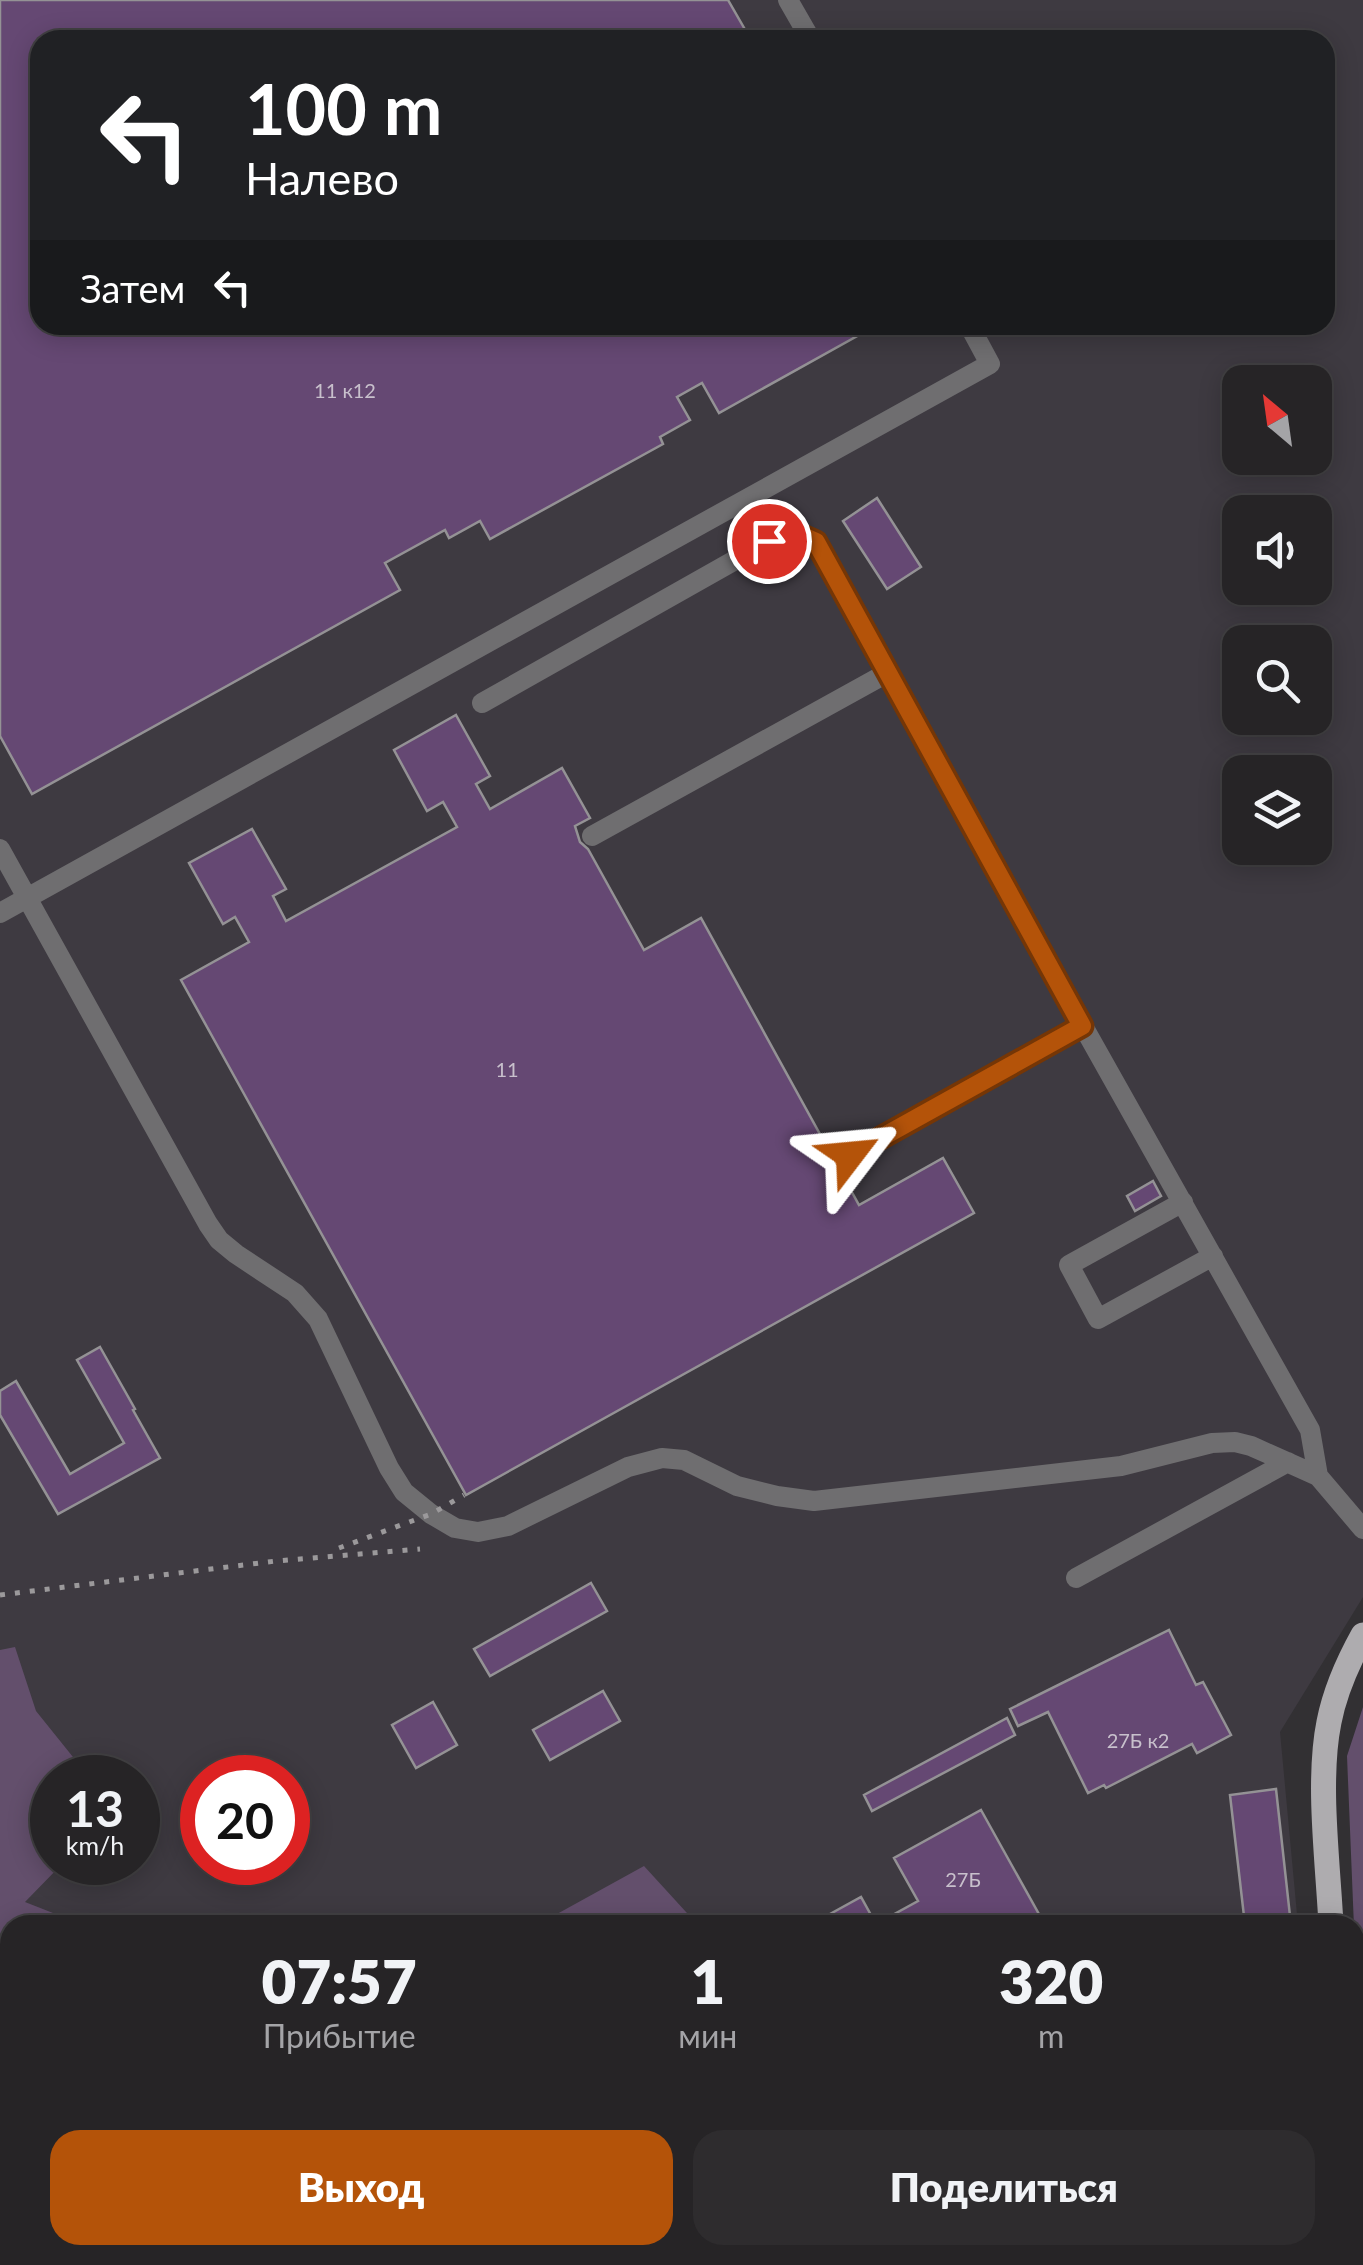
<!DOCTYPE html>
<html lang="ru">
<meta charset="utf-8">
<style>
:root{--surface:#262426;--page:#2e2c2e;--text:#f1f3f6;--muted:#a4a4a7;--line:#424143;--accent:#b45309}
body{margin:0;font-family:Lato,sans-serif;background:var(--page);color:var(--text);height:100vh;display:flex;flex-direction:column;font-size:38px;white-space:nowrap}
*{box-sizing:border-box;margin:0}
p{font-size:32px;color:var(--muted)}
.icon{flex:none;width:55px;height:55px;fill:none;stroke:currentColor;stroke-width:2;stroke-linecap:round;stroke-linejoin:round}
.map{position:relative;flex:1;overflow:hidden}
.details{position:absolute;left:0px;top:1915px;width:1365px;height:350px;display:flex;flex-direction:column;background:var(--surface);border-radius:30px 30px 0 0;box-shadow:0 5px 25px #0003,0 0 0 2px var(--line)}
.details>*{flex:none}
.top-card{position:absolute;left:30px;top:30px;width:1305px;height:305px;border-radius:30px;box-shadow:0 5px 25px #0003,0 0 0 2px var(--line);background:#202124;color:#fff;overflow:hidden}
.needle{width:65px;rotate:331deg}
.fabs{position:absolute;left:1222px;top:365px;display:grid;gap:20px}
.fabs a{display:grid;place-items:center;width:110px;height:110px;border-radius:20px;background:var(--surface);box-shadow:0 5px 25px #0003,0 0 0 2px var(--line);font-size:50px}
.speed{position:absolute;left:30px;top:1755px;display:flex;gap:20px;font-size:50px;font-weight:700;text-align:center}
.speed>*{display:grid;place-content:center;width:130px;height:130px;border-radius:50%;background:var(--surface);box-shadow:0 5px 25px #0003,0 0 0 2px var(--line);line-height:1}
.speed small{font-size:25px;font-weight:400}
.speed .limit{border:15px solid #d22;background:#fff;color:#111}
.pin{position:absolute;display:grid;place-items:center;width:85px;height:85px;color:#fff;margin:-42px;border:5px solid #fff;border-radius:50%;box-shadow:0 2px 10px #0007}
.me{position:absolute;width:110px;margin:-55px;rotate:61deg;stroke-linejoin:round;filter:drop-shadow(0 0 8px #0008)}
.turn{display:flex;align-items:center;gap:35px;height:210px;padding:0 50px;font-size:45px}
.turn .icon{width:130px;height:130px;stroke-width:2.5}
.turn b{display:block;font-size:70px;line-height:85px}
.then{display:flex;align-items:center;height:95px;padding:0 50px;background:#0003;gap:20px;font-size:38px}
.eta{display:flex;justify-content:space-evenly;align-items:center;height:170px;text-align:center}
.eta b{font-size:60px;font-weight:800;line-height:70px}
.cta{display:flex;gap:20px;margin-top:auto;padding:20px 50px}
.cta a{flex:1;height:115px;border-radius:30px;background:var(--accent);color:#fff;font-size:40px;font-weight:800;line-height:115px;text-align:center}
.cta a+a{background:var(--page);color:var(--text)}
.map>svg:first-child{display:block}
.built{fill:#3e3a41;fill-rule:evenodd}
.green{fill:#634f6c}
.building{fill:#654873;stroke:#949295;stroke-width:2.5}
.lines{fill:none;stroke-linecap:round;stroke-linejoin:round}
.minor{stroke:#6f6e70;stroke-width:20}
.major{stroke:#aeacaf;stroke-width:25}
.rail{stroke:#9b999b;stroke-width:5;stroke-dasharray:5 10;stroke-linecap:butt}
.route-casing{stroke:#753606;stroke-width:25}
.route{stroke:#b45309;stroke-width:18}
.labels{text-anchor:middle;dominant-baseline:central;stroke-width:10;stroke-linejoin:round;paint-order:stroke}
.number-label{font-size:20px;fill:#c8c0cc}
</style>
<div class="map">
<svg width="1363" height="2265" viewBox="0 0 1363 2265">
<rect width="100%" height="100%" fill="#323033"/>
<path class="built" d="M 0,0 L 1363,0 L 1363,1597 L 1280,1732 L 1298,1925 L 698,1925 L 646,1869 L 544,1925 L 10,1925 L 10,2216 L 0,2220 ZM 40,40 L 1325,40 L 1325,325 L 40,325 ZM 1240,382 L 1315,382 L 1315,458 L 1240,458 ZM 1240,512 L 1315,512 L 1315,588 L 1240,588 ZM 1240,642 L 1315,642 L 1315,718 L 1240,718 ZM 1240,772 L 1315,772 L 1315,848 L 1240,848 ZM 52,1778 L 138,1778 L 138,1862 L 52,1862 ZM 202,1778 L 288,1778 L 288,1862 L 202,1862 Z
M 1003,2255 L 1291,2255 L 1289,2265 L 1013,2265 Z"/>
<path class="green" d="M 15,1647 L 36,1711 L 77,1762 L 76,1777 L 52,1778 L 52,1862 L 63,1863 L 25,1902 L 53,1913 L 64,1925 L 10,1925 L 10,2045 L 0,2049 L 0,1650 Z
M 1363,1707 L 1363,2147 L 1347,1756 Z
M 644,1866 L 698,1925 L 537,1925 Z
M 10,2216 L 10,2255 L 997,2255 L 1006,2265 L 0,2265 L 0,2221 Z"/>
<path class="building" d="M 0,0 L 728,0 L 751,40 L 40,40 L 40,325 L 877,325 L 719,413 L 702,383 L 677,397 L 690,420 L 660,437 L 663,444 L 490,539 L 480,521 L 449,538 L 445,530 L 385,563 L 400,590 L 32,794 L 0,736 Z
M 877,498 L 921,567 L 887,589 L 843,521 Z
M 456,715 L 490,776 L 476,784 L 490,809 L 562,768 L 590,818 L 575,826 L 580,842 L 588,849 L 644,950 L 701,918 L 859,1205 L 943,1158 L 974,1213 L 466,1495 L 181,980 L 249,942 L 235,917 L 223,924 L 189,863 L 252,829 L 286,889 L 273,896 L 286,921 L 457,827 L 443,802 L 427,811 L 394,750 Z
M 1153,1181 L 1161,1196 L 1135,1211 L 1127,1196 Z
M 100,1347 L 135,1409 L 133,1410 L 160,1458 L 58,1514 L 0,1415 L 0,1391 L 16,1381 L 70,1474 L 124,1443 L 77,1360 Z
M 591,1583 L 607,1611 L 490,1676 L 474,1649 Z
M 1169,1630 L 1196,1685 L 1203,1682 L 1231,1735 L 1197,1753 L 1192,1744 L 1106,1788 L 1104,1785 L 1088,1793 L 1048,1712 L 1018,1726 L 1010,1709 Z
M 603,1691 L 620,1721 L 550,1760 L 533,1730 Z
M 433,1702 L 457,1745 L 416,1768 L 392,1725 Z
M 1007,1718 L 1015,1735 L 872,1811 L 864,1795 Z
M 1276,1789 L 1291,1925 L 1245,1925 L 1230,1795 Z
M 981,1810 L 1045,1925 L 810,1925 L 861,1897 L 876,1924 L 918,1901 L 894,1858 Z"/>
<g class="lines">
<path class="minor" d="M 788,0 L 811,40
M 482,703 L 769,541 L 796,533 L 816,542 L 1083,1026 L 1310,1430 L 1318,1476
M 592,836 L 887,673
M 0,849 L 208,1224 L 219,1240 L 236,1254 L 295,1293 L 318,1319 L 389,1468 L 404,1492 L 431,1514 L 455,1528 L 478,1532 L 508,1526 L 628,1467 L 662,1458 L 684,1460 L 737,1486 L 777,1496 L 814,1501 L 1121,1466 L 1212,1443 L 1235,1442 L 1251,1446 L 1318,1476 L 1363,1529
M 0,913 L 990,364 L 969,325
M 851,1155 L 1083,1026
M 1183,1202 L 1069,1265 L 1098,1319 L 1213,1256
M 1076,1578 L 1288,1462
M 1355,2196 L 1363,2193
M 1355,2251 L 1363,2249
M 974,2255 L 983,2265
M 1168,2255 L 1173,2265
M 1235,2255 L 1238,2265
M 151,2265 L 151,2255
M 265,2265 L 293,2265"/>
<path class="major" d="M 1331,1925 C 1328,1863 1317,1781 1329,1722 C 1335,1691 1348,1662 1363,1635
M 1319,2265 L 1322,2255"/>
<path class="rail" d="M 339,1548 L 431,1514 L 464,1495
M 0,1595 L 276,1561 L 420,1549"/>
</g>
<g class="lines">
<g class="route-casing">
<path id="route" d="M 769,541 L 796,533 L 816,542 L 1082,1026 L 850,1155"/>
</g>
<use href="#route" class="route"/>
</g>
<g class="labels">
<g class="number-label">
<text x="345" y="390">11 к12</text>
<text x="507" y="1069">11</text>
<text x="1138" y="1740">27Б к2</text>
<text x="963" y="1879">27Б</text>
</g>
</g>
</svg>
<div class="fabs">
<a><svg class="needle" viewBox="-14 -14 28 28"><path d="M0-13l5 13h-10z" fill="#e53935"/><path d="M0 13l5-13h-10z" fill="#a4a4a7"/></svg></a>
<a><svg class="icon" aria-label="sound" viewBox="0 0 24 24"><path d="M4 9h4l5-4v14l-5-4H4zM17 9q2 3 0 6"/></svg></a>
<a><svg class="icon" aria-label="search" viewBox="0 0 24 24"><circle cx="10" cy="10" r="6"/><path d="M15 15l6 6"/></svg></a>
<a><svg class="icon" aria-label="layers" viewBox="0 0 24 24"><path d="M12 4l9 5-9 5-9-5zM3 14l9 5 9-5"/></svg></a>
</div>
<div class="speed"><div>13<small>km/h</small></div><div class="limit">20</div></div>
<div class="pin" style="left:769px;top:541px;background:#d93025"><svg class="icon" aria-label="arrive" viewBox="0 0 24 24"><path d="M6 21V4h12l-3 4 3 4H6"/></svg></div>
<svg class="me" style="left:850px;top:1155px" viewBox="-20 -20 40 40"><path d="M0-17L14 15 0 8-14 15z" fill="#b45309" stroke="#fff" stroke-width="4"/></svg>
<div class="top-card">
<div class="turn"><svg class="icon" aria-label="left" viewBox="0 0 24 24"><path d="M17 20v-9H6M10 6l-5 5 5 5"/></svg><div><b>100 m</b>Налево</div></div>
<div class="then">Затем<svg class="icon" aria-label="left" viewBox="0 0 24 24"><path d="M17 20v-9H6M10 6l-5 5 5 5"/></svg></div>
</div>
<section class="details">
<div class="eta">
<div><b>07:57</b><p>Прибытие</p></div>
<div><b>1</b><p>мин</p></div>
<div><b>320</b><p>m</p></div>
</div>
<div class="cta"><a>Выход</a><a>Поделиться</a></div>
</section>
</div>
